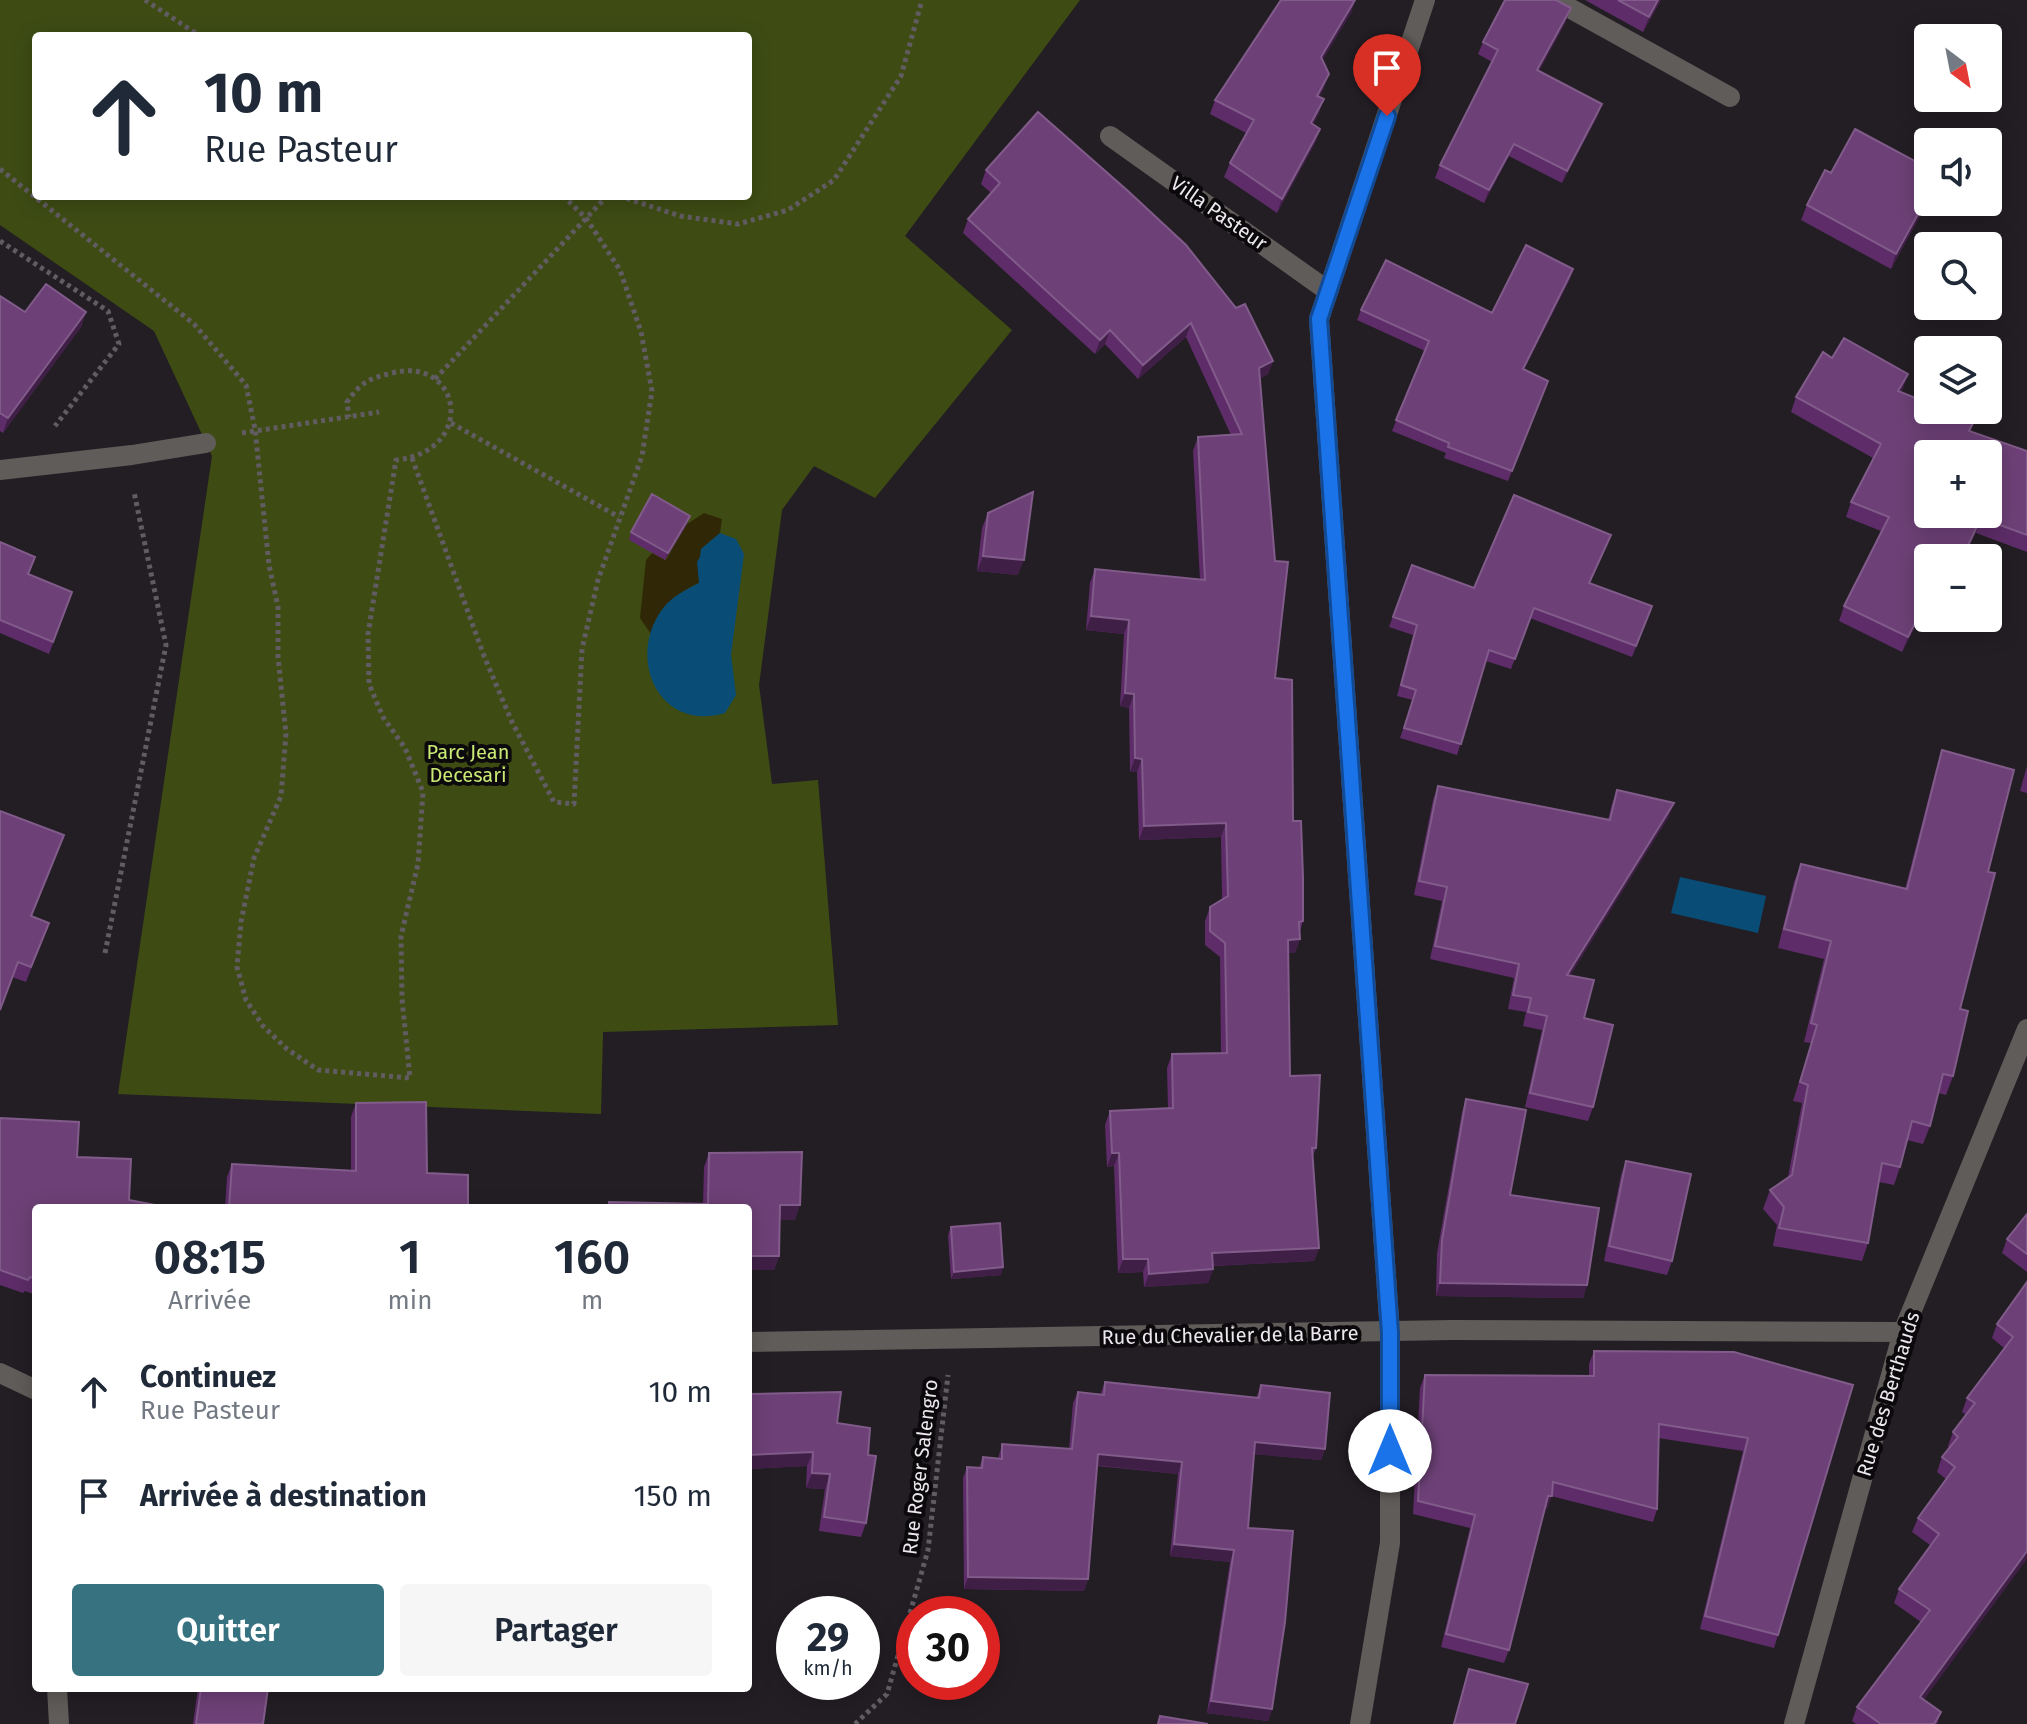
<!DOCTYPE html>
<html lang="fr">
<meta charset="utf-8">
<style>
:root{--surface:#fff;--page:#f6f6f7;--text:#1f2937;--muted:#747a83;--accent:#367280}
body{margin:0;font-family:"Fira Sans",sans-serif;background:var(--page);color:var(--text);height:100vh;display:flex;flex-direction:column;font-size:30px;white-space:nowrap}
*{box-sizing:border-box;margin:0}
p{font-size:26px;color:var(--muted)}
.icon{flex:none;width:44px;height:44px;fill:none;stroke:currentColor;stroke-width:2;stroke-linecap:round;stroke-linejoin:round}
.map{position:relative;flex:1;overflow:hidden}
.sheet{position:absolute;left:32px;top:1204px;width:720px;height:488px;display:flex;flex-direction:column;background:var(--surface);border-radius:8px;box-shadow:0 4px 20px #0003}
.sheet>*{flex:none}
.hud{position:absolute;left:32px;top:32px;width:720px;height:168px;border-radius:8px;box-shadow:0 4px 20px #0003;background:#fff;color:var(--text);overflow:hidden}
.needle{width:52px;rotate:148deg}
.buttons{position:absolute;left:1914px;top:24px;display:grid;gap:16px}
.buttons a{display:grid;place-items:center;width:88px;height:88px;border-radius:8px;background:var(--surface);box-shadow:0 4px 20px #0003;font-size:40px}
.speed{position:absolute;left:776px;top:1596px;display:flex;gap:16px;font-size:40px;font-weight:700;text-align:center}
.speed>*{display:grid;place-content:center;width:104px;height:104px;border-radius:50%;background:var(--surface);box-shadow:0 4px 20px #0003;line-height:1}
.speed small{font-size:20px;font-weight:400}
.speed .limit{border:12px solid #d22;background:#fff;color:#111}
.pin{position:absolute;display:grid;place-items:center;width:68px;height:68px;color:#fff;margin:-82px -34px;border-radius:50% 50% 50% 0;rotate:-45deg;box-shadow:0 0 8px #0007}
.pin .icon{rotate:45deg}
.me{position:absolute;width:88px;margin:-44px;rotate:0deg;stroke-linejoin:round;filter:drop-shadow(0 0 6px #0008)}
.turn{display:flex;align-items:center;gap:28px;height:168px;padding:0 40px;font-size:36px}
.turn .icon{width:104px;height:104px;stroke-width:2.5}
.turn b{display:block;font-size:56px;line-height:68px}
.eta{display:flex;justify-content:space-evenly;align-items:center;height:136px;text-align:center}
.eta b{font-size:48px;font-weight:600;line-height:56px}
.cta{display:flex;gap:16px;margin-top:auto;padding:16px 40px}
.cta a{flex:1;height:92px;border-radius:8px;background:var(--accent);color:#fff;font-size:32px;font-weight:600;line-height:92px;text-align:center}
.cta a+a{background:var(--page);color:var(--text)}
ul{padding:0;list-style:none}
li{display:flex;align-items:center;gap:24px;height:104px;padding:0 40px}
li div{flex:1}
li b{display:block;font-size:30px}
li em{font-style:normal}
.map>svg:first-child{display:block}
.green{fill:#3e4c14;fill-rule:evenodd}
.sand{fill:#2f2705}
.water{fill:#094d77}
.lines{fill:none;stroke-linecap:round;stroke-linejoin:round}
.path{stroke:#615c62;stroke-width:5;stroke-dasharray:4 4;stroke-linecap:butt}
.lane{stroke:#605c59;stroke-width:20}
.street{stroke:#605c59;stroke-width:20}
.wall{fill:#5e2d69}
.shaded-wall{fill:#401f47}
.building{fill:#6d4177;stroke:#815b8a;stroke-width:2;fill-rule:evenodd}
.route-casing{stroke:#114b97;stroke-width:20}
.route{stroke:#1a73e8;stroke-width:14}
.labels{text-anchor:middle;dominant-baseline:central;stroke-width:8;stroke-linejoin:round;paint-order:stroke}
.street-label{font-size:20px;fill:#ece8ed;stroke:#0b090c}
.park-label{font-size:20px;fill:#cae974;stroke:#0b090c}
</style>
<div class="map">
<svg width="2027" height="1724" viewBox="0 0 2027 1724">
<rect width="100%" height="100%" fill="#231e24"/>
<path class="green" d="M 0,0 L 1080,0 L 905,236 L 1012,330 L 875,498 L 814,466 L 782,510 L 759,685 L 772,784 L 818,780 L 838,1025 L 603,1032 L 601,1114 L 118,1094 L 212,456 L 154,331 L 0,225 ZM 36,36 L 748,36 L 748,196 L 36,196 Z"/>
<path class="sand" d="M 704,513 L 722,519 L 720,533 L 701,549 L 699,583 C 676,594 657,608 651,634 L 640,618 L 646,560 L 652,553 L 666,560 L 687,524 Z"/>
<path class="water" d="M 720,533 L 736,539 L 744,554 L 731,655 L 736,695 L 725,713 C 658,733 625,656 664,607 C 673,596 687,589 699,583 L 697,562 L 700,557 L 701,549 Z
M 1680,877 L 1766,896 L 1758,933 L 1671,913 Z"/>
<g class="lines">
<path class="path" d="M 145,0 L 200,36
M 0,169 L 194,324 L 246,385 L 255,429 L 269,565 L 278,607 L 278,657 L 286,734 L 281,796 L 254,858 L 241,922 L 237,967 L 246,1000 L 263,1026 L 287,1049 L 318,1070 L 410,1078 L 402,999 L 401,936 L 418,864 L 423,792 L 405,748 L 383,717 L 369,684 L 368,634 L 396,460 C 478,451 461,355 392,373 C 368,379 361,382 347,402 L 349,417
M 619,196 L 680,216 L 738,224 L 788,210 L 834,180 L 901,76 L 922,0
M 0,241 L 108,311 L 119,344 L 55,426
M 435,379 L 607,196
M 451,423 L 619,517
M 242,433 L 379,412
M 412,458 L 484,656 L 512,722 L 554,802 L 574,804 L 582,649 L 598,580 L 642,456 L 652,391 L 641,332 L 620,270 L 586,218 L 563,196
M 105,953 L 166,645 L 134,492
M 855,1724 L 887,1694 L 928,1550 L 948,1375"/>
<path class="lane" d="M 1555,0 L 1730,97"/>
<path class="street" d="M 1110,136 L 1328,291
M 0,470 L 132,455 L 206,443
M 748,1342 L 1453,1330 L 1903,1332
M 0,1373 L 36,1390
M 57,1688 L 59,1724
M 1360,1724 L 1390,1543 L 1390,1333 L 1319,319 L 1425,0
M 1794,1724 L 1903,1332 L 2027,1029"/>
</g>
<path class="wall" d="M 1585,0 L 1661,0 L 1643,32 Z
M 1352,11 L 1322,60 L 1324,88 L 1319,97 L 1319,113 L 1313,124 L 1320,129 L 1315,143 L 1277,213 L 1224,177 L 1230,163 L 1246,133 L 1210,114 L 1215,100 Z
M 1566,21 L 1539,71 L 1602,104 L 1597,117 L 1562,183 L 1509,156 L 1484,203 L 1435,178 L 1440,165 L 1492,62 L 1478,54 L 1483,42 Z
M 1928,168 L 1928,201 L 1891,269 L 1801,220 L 1807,205 Z
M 986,170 L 1273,361 L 1268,374 L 1260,378 L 1275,678 L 1293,821 L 1303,921 L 1300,931 L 1300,939 L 1295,953 L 1288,953 L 1290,1076 L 1316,1148 L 1312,1159 L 1319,1248 L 1314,1261 L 1213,1266 L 1213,1269 L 1208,1283 L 1144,1287 L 1143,1272 L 1118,1273 L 1114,1166 L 1107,1167 L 1105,1125 L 1110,1111 L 1168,1109 L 1167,1068 L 1172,1054 L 1221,1053 L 1220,957 L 1205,945 L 1205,921 L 1210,907 L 1222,899 L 1221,837 L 1139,840 L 1137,772 L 1130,772 L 1129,708 L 1120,706 L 1124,634 L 1086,630 L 1090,583 L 1095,569 L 1200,580 L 1193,451 L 1198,437 L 1231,435 L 1186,337 L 1138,379 L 1105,344 L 1095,354 L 963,233 L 968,219 L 991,193 L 981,184 Z
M 1570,279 L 1524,369 L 1548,381 L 1508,481 L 1444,458 L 1446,453 L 1392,431 L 1425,351 L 1357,320 L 1361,310 L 1492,313 Z
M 0,296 L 25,312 L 86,312 L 81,327 L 3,433 L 0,431 Z
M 1832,358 L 1908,374 L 1901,392 L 1971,431 L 2027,451 L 2027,552 L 1976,533 L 1928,558 L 1928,601 L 1902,652 L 1839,621 L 1844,606 L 1881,531 L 1846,517 L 1851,502 L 1873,458 L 1791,412 L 1796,397 Z
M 988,513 L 1018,575 L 977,571 L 982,528 Z
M 687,524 L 665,560 L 629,540 L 631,532 Z
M 1611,535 L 1590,583 L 1652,606 L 1632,657 L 1530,618 L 1511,669 L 1486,661 L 1457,755 L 1400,738 L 1413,700 L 1397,696 L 1413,635 L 1389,627 L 1412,565 L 1474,588 Z
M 0,542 L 29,574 L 72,592 L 49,654 L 0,633 Z
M 1942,750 L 1988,872 L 1960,1009 L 1953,1076 L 1946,1095 L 1938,1093 L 1930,1126 L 1923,1144 L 1907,1140 L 1900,1167 L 1894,1185 L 1879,1182 L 1868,1243 L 1862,1261 L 1773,1246 L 1777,1225 L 1763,1209 L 1770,1190 L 1788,1177 L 1802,1103 L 1793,1101 L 1811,1043 L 1804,1042 L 1824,959 L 1778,948 L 1794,882 L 1801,864 L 1905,889 L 1936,769 Z
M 2027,766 L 2027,793 L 2020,791 Z
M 1438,786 L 1608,820 L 1612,804 L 1617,790 L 1669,816 L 1570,975 L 1584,1018 L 1593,1107 L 1588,1121 L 1525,1107 L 1542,1030 L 1523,1026 L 1526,1012 L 1508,1009 L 1514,978 L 1430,959 L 1442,901 L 1414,895 L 1433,800 Z
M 32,916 L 49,923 L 26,982 L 12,977 Z
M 1466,1099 L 1510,1195 L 1587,1285 L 1583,1298 L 1436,1296 L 1437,1253 L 1462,1112 Z
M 356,1103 L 427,1173 L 468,1208 L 225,1208 L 227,1177 L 232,1164 L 351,1170 L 351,1117 Z
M 0,1118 L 77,1157 L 129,1200 L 36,1208 L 36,1295 L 25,1291 L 23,1293 L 0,1285 Z
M 709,1153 L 795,1220 L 780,1220 L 779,1256 L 774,1270 L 748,1270 L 748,1208 L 607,1208 L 609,1202 L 703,1204 L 704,1167 Z
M 1626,1161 L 1672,1261 L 1667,1275 L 1604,1261 L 1621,1175 Z
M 2027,1214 L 2027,1272 L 2002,1253 L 2007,1239 Z
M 951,1227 L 1001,1275 L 951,1279 L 948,1235 Z
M 2027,1282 L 1924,1700 L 1941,1712 L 1937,1724 L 1856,1724 L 1852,1721 L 1857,1707 L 1921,1622 L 1894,1603 L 1899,1589 L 1930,1545 L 1912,1532 L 1918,1518 L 1946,1479 L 1937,1472 L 1942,1457 L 1949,1448 L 1948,1446 L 1953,1432 L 1966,1415 L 1962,1412 L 1967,1398 L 2004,1348 L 1992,1338 L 1997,1324 Z
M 1594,1351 L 1734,1352 L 1778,1635 L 1774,1648 L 1700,1629 L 1743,1451 L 1658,1438 L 1657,1509 L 1653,1522 L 1551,1496 L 1547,1509 L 1544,1509 L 1509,1650 L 1504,1663 L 1441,1647 L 1470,1528 L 1413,1514 L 1420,1388 L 1425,1375 L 1589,1376 L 1589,1364 Z
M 1105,1382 L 1256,1398 L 1261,1385 L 1325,1449 L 1321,1460 L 1254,1454 L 1248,1528 L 1272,1709 L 1268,1721 L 1207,1713 L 1230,1562 L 1170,1556 L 1178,1474 L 1097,1466 L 1088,1579 L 1084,1591 L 964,1589 L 963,1478 L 967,1467 L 979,1468 L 983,1457 L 998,1459 L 1002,1444 L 1069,1449 L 1073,1403 L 1078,1392 L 1100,1395 Z
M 837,1423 L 866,1523 L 861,1537 L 819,1531 L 825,1489 L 806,1488 L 807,1466 L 748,1469 Z
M 1469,1669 L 1515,1724 L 1453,1724 Z
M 930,1682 L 974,1682 L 971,1689 Z
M 198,1688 L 268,1688 L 263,1724 L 193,1724 Z"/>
<path class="shaded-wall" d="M 1355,0 L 1352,11 L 1316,71 L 1321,57 Z
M 1658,0 L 1661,0 L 1643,32 L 1649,17 Z
M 1571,8 L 1566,21 L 1533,83 L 1537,70 Z
M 1329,74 L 1324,88 L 1312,110 L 1317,96 Z
M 1324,99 L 1319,113 L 1305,137 L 1311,123 Z
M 1602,104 L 1597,117 L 1562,183 L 1567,171 Z
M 1320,129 L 1315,143 L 1277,213 L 1282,199 Z
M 1514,144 L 1509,156 L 1484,203 L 1489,190 Z
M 1928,196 L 1928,201 L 1891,269 L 1896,254 Z
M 1573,269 L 1570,279 L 1519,379 L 1523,369 Z
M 86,312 L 81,327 L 3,433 L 8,418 Z
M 1191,323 L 1186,337 L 1138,379 L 1143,365 Z
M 1110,330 L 1105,344 L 1095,354 L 1100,340 Z
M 1273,361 L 1268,374 L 1254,381 L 1259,368 Z
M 1908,374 L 1903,389 L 1892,406 L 1898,391 Z
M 690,516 L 687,524 L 665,560 L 668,553 Z
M 1981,518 L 1976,533 L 1964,558 L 1962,558 Z
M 983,556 L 1024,560 L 1018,575 L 977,571 Z
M 1928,597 L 1928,601 L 1902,652 L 1908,637 Z
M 1091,616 L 1129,620 L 1124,634 L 1086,630 Z
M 1125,693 L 1134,694 L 1129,708 L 1120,706 Z
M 1135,758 L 1142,759 L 1137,772 L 1130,772 Z
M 1674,803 L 1669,816 L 1562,989 L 1567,975 Z
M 1226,823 L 1221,837 L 1139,840 L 1144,826 Z
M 1300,939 L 1295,953 L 1283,953 L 1288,940 Z
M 1112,1153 L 1119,1153 L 1114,1166 L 1107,1167 Z
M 780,1205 L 800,1205 L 795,1220 L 775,1220 Z
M 1319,1248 L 1314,1261 L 1207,1266 L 1212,1253 Z
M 748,1256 L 779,1256 L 774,1270 L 748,1270 Z
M 1123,1259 L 1148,1259 L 1143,1272 L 1118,1273 Z
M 1003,1267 L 1001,1275 L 951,1279 L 954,1272 Z
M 1213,1269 L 1208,1283 L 1144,1287 L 1149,1274 Z
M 1440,1283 L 1587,1285 L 1583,1298 L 1436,1296 Z
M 1255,1442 L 1325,1449 L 1321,1460 L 1251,1454 Z
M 813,1452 L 807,1466 L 748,1469 L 748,1455 Z
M 1098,1454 L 1182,1462 L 1178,1474 L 1094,1465 Z
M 812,1473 L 830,1474 L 825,1489 L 806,1488 Z
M 1548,1496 L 1552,1496 L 1547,1509 L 1543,1509 Z
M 1174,1544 L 1234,1550 L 1230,1562 L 1170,1556 Z
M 2027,1551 L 2027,1559 L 1915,1712 L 1920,1697 Z
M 968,1577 L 1088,1579 L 1084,1591 L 964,1589 Z
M 1211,1701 L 1272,1709 L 1268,1721 L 1207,1713 Z"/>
<path class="building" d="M 1281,0 L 1355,0 L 1321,57 L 1329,74 L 1317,96 L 1324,99 L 1311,123 L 1320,129 L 1282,199 L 1230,163 L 1254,120 L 1215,100 Z
M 1505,0 L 1556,0 L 1571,8 L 1537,70 L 1602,104 L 1567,171 L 1514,144 L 1489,190 L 1440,165 L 1498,50 L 1483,42 Z
M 1618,0 L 1658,0 L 1649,17 Z
M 1038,112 L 1128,191 L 1186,245 L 1236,308 L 1245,304 L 1273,361 L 1259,368 L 1275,561 L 1288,562 L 1275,678 L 1292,680 L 1293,821 L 1301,821 L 1303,877 L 1303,921 L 1299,922 L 1300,939 L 1288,940 L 1290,1076 L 1320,1075 L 1316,1148 L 1312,1148 L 1319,1248 L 1212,1253 L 1213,1269 L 1149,1274 L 1148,1259 L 1123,1259 L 1119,1153 L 1112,1153 L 1110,1111 L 1173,1108 L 1172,1054 L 1227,1053 L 1225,943 L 1210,931 L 1210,907 L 1228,896 L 1226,823 L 1144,826 L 1142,759 L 1135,758 L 1134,694 L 1125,693 L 1129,620 L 1091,616 L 1095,569 L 1205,580 L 1198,437 L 1242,434 L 1191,323 L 1143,365 L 1110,330 L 1100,340 L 968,219 L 1000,183 L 986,170 Z
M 1855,129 L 1928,168 L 1928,196 L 1896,254 L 1807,205 L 1825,170 L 1831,173 Z
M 1526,245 L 1573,269 L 1523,369 L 1548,381 L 1512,471 L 1448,447 L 1449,443 L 1396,420 L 1429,341 L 1361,310 L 1386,260 L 1492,313 Z
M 46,284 L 86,312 L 8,418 L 0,413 L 0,296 L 25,312 Z
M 1844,338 L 1908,374 L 1898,391 L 1928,403 L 1928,410 L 1945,410 L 1974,421 L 1969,431 L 2027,451 L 2027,535 L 1981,518 L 1962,558 L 1928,558 L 1928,597 L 1908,637 L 1844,606 L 1889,517 L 1851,502 L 1881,444 L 1796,397 L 1823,352 L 1832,358 ZM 1928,454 L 1988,454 L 1988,514 L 1928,514 Z
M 1033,492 L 1024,560 L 983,556 L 988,513 Z
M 652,494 L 690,516 L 668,553 L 631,532 Z
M 1514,495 L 1611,535 L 1589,583 L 1652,606 L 1636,646 L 1534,608 L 1515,659 L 1489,650 L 1461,744 L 1404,728 L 1416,690 L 1401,685 L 1417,625 L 1393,617 L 1412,565 L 1474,588 Z
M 0,542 L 35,557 L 28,574 L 72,592 L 53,642 L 0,620 Z
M 1942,750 L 2014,770 L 1988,872 L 1995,873 L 1960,1009 L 1968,1011 L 1953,1076 L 1943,1074 L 1930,1126 L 1912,1121 L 1900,1167 L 1882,1163 L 1868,1243 L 1779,1228 L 1784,1207 L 1770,1190 L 1792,1175 L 1808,1085 L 1800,1082 L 1817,1025 L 1811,1023 L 1831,941 L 1784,929 L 1801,864 L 1907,889 Z
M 1438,786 L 1610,820 L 1617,790 L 1674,803 L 1567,975 L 1594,980 L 1584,1018 L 1613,1025 L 1593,1107 L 1530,1093 L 1547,1016 L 1528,1012 L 1531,998 L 1513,995 L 1519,964 L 1435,946 L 1447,887 L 1419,881 Z
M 0,811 L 64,835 L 31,916 L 49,923 L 31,967 L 18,962 L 0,1010 Z
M 1466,1099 L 1526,1110 L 1510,1195 L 1599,1208 L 1587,1285 L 1440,1283 L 1442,1240 Z
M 426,1102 L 427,1173 L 468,1175 L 468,1208 L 229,1208 L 232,1164 L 356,1171 L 356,1103 Z
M 0,1118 L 79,1122 L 77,1157 L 131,1159 L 129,1200 L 171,1208 L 36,1208 L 36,1279 L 30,1277 L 28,1280 L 0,1270 Z
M 802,1152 L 800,1205 L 780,1205 L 779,1256 L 748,1256 L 748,1208 L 610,1208 L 609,1202 L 708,1204 L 709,1153 Z
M 1626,1161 L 1691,1174 L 1672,1261 L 1609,1246 Z
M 2027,1214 L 2027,1254 L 2007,1239 Z
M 1000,1223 L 1003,1267 L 954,1272 L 951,1227 Z
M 2027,1282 L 2027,1551 L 1920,1697 L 1941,1712 L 1934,1724 L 1881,1724 L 1857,1707 L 1930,1610 L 1899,1589 L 1939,1534 L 1918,1518 L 1955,1467 L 1942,1457 L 1958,1437 L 1953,1432 L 1975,1403 L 1967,1398 L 2013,1337 L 1997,1324 Z
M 1594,1351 L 1734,1352 L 1853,1385 L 1778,1635 L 1705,1616 L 1748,1438 L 1659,1424 L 1657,1509 L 1553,1482 L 1552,1496 L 1548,1496 L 1509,1650 L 1446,1634 L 1475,1515 L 1418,1501 L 1425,1375 L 1594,1376 Z
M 1105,1382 L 1259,1398 L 1261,1385 L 1330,1393 L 1325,1449 L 1255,1442 L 1248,1528 L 1293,1531 L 1285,1622 L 1272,1709 L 1211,1701 L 1234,1550 L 1174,1544 L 1182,1462 L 1098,1454 L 1088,1579 L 968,1577 L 967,1467 L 982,1468 L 983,1457 L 1002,1459 L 1002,1444 L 1072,1449 L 1078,1392 L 1104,1395 Z
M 841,1392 L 837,1423 L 870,1428 L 868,1455 L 876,1456 L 866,1523 L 824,1517 L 830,1474 L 812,1473 L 813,1452 L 748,1455 L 748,1394 Z
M 1469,1669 L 1528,1684 L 1515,1724 L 1454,1724 Z
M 201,1688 L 268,1688 L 263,1724 L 196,1724 Z
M 1160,1716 L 1208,1724 L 1158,1724 Z"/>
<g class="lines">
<g class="route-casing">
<path id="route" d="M 1387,116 L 1319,319 L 1390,1333 L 1390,1451"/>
</g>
<use href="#route" class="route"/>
</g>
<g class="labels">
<g class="street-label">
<text transform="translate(1219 213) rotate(35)">Villa Pasteur</text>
<text transform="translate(1230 1335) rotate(-1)">Rue du Chevalier de la Barre</text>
<text transform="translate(1888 1394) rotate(-73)">Rue des Berthauds</text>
<text transform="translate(920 1467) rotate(-83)">Rue Roger Salengro</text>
</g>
<g class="park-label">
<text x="468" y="752">Parc Jean<tspan x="468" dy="23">Decesari</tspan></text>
</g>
</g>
</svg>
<div class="buttons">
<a><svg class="needle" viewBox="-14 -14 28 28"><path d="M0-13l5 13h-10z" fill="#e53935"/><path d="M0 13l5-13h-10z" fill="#747a83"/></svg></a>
<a><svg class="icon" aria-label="sound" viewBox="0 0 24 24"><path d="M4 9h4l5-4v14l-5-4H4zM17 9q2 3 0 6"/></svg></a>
<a><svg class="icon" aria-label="search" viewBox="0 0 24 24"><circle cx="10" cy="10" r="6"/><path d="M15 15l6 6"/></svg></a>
<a><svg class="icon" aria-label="layers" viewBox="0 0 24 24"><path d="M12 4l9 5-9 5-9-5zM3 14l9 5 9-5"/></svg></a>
<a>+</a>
<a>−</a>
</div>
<div class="speed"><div>29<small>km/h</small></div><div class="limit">30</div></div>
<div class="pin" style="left:1387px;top:116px;background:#d93025"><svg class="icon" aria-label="arrive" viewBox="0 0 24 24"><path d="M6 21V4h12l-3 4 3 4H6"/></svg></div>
<svg class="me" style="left:1390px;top:1451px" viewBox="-20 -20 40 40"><circle r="19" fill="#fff"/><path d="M0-13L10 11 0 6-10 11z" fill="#1a73e8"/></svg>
<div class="hud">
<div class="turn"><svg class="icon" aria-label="ahead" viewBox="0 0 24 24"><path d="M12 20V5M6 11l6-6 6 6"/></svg><div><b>10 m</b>Rue Pasteur</div></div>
</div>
<section class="sheet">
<div class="eta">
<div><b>08:15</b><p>Arrivée</p></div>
<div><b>1</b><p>min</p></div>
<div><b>160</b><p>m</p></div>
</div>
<ul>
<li><svg class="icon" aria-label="ahead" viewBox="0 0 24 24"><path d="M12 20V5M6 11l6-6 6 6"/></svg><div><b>Continuez</b><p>Rue Pasteur</p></div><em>10 m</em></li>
<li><svg class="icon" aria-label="arrive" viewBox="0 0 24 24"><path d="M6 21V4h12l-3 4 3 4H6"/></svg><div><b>Arrivée à destination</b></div><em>150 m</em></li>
</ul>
<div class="cta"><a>Quitter</a><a>Partager</a></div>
</section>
</div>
